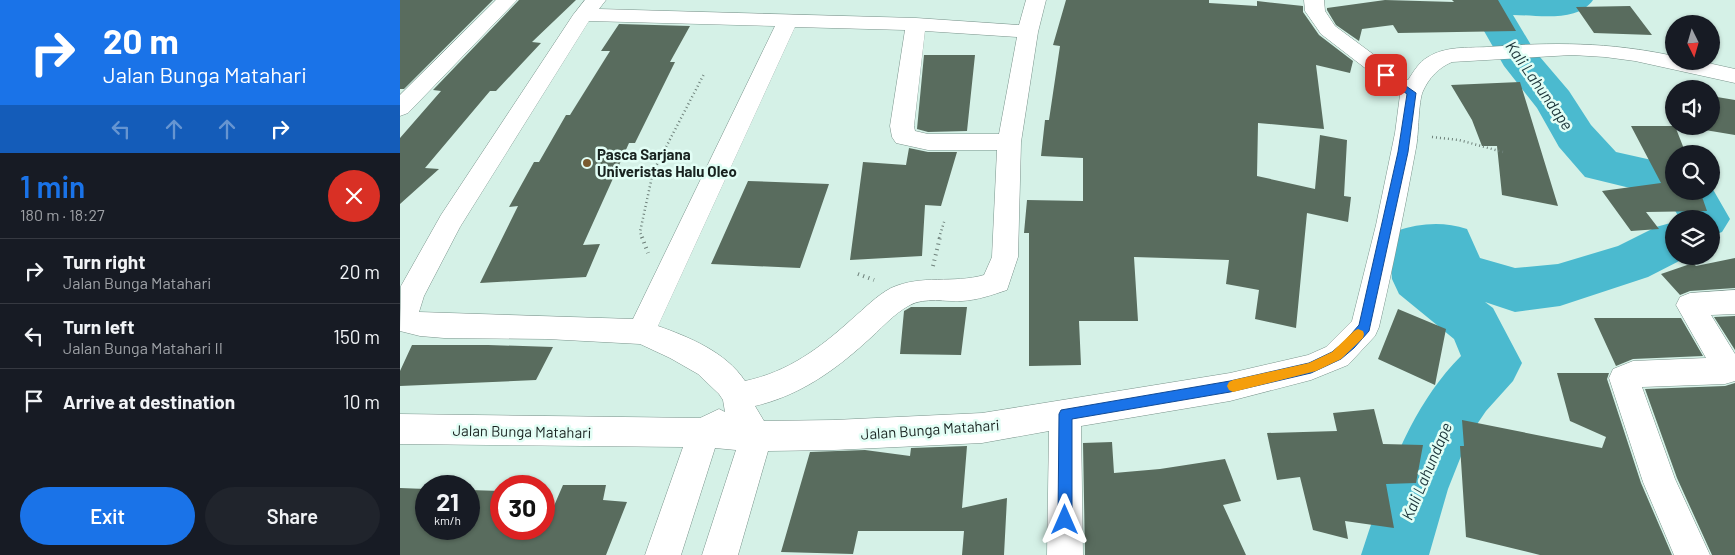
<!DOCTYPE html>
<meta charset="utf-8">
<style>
:root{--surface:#171b24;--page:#20242c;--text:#f1f3f6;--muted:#9ea1a6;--line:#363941;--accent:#1a73e8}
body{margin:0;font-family:Barlow,sans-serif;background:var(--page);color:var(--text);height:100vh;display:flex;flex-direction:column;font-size:19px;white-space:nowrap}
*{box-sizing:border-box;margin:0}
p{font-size:16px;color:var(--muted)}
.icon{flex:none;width:28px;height:28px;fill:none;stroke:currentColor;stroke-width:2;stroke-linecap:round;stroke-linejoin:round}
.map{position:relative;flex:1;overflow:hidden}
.details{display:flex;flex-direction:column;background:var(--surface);width:400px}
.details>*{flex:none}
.guide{background:#1a73e8;color:#fff;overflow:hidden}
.needle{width:32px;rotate:175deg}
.controls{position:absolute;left:1265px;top:15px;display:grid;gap:10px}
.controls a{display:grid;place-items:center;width:55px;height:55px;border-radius:50%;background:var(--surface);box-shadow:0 1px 4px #0004;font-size:25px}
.speed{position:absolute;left:15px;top:475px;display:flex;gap:10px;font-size:25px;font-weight:700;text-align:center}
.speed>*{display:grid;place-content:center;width:65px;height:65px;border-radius:50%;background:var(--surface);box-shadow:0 1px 4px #0004;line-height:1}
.speed small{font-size:12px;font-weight:400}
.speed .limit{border:8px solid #d22;background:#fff;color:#111}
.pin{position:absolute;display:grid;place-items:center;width:42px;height:42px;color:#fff;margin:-21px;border-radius:10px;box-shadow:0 2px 8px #0006}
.me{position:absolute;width:55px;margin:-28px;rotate:0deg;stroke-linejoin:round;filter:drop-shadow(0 0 4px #0008)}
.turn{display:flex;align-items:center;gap:18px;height:105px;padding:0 20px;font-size:22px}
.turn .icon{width:65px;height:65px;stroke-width:2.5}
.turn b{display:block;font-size:35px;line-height:42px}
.lanes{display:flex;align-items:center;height:48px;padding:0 20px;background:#0003;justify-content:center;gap:25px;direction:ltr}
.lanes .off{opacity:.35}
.round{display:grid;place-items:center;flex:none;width:52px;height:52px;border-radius:26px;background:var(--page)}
.head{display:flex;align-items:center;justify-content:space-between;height:85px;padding:0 20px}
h1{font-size:30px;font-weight:600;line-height:38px;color:var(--accent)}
.cta{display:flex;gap:10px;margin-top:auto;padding:10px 20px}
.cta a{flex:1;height:58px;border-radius:30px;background:var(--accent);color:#fff;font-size:20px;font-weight:600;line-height:58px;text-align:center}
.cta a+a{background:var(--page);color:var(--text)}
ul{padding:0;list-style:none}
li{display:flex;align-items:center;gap:15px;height:65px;padding:0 20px;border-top:1px solid var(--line)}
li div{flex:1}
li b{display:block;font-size:19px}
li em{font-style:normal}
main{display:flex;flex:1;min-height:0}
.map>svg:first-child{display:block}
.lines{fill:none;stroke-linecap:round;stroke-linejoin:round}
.river{fill:#4bbacf;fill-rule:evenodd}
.building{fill:#596c5e}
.minor-casing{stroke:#79938b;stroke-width:1}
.path-far1{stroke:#6e807a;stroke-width:2.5;stroke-dasharray:1 3;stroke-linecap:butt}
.path{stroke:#6e807a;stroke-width:4;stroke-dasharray:1 4.5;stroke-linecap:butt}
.minor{fill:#fff;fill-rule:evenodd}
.route{fill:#1a73e8;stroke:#114b97}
.slow{fill:#f59e0b}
.poi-dot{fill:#7a5b30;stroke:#e2fef5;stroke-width:2}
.labels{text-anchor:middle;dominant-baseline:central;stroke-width:5;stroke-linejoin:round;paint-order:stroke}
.poi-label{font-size:15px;font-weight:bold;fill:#192320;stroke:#e2fef5;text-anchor:start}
.street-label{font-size:15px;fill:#192320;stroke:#e2fef5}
.water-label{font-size:16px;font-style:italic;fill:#1b3338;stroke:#e2fef5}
</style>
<main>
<section class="details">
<div class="guide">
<div class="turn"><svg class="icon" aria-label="right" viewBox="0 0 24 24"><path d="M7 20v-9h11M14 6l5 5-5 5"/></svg><div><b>20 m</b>Jalan Bunga Matahari</div></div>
<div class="lanes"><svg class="icon off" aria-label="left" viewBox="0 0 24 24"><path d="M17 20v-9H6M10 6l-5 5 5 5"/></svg><svg class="icon off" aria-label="ahead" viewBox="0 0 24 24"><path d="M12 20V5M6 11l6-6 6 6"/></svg><svg class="icon off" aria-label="ahead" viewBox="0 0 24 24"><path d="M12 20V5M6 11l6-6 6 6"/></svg><svg class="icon" aria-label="right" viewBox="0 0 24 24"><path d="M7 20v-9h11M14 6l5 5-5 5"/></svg></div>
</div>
<div class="head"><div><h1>1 min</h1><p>180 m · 18:27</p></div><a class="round" style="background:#d93025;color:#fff"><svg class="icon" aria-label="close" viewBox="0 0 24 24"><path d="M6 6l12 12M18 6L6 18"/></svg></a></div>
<ul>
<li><svg class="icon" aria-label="right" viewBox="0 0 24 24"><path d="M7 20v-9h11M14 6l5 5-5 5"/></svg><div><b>Turn right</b><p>Jalan Bunga Matahari</p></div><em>20 m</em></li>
<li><svg class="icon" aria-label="left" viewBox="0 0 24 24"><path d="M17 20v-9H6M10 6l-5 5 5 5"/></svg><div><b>Turn left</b><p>Jalan Bunga Matahari II</p></div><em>150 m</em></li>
<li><svg class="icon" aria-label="arrive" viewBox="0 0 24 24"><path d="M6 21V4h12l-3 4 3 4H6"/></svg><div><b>Arrive at destination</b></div><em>10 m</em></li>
</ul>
<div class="cta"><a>Exit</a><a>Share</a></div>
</section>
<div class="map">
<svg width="1335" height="555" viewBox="0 0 1335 555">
<rect width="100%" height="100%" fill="#d5f1e7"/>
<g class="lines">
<path class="river" d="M 1080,0 L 1193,0 C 1177,23 1137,15 1113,15 L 1134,50 L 1169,91 L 1191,125 L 1216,152 L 1274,165 L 1274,191 L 1311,191 L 1311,186 L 1330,219 L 1322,232 L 1311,236 L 1311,219 L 1280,219 L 1267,197 L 1185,177 L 1159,147 L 1137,108 L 1104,66 L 1072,10 Z
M 1274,222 L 1274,256 L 1289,256 L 1248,277 L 1160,306 L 1115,312 L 1085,302 L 1093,308 L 1122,363 L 1113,381 L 1086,411 L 1069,436 L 1048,489 L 1029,555 L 961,555 C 984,485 1008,409 1061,356 L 1054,339 L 999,294 L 992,279 L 989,245 L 996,231 C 1020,223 1043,221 1067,229 L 1080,258 L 1115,268 L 1158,264 L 1218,246 L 1256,227 Z"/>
</g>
<path class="building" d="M 0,0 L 93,0 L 4,89 L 0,89 Z
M 119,0 L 176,0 L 132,42 L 141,43 L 96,91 L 90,91 L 25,168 L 39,169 L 0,204 L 0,138 L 41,91 L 33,90 Z
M 666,0 L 809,0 L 809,3 L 857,6 L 857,1 L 903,6 L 903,12 L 919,35 L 953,61 L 950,73 L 916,65 L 924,129 L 858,123 L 857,176 L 915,189 L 920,135 L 947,140 L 944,196 L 951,197 L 948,222 L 907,213 L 896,328 L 855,319 L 859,290 L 826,284 L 829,260 L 734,257 L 738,321 L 679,321 L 681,365 L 629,366 L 629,233 L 624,233 L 627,200 L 683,201 L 683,158 L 641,156 L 645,120 L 649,120 L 660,46 L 653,45 Z
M 985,0 L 1054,2 L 1052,0 L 1098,0 L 1116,31 L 998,33 L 993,25 L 962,29 L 959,41 L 936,25 L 927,10 L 927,8 Z
M 1230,6 L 1252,35 L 1194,33 L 1176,7 Z
M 219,24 L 290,26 L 270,62 L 275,62 L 235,143 L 229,143 L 183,245 L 200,244 L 186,277 L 80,283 L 118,206 L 109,207 L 134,162 L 139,162 L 166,115 L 170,115 L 210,51 L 201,51 Z
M 524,55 L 575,55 L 567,131 L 528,132 L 517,129 Z
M 1120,82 L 1158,206 L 1102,195 L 1097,146 L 1082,146 L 1072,120 L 1051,85 Z
M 1311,96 L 1335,100 L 1335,135 L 1281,126 L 1311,126 Z
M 1231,126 L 1275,126 L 1286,154 L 1274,154 L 1274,191 L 1300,191 L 1307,211 L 1246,212 L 1259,229 L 1231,231 L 1202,191 L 1261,183 Z
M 509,148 L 528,152 L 557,152 L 541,206 L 525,205 L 522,256 L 450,260 L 463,162 L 506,165 Z
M 348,181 L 429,184 L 400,268 L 311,264 Z
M 1335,258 L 1335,288 L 1290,291 L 1280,295 L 1261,274 L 1293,263 L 1296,266 Z
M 511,307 L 567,307 L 561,355 L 500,354 L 504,311 Z
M 998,309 L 1046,329 L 1035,385 L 978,359 Z
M 1335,316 L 1335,350 L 1314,317 Z
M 1194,318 L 1281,318 L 1303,356 L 1233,359 L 1216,366 Z
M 12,345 L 88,345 L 153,347 L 136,380 L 0,386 L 0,371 Z
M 1157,373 L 1209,373 L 1207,379 L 1241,483 L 1272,555 L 1140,555 L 1066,537 L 1060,446 L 1064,446 L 1062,420 L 1202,448 L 1206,437 L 1170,421 Z
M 1335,383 L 1335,555 L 1312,555 L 1277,478 L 1245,389 L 1325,386 Z
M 974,409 L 983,444 L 1023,445 L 1016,483 L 986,484 L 994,528 L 945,521 L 948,539 L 913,530 L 900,477 L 877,480 L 867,433 L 937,431 L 933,413 Z
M 712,442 L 714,473 L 760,469 L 825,459 L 841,501 L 823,505 L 846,555 L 685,555 L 683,443 Z
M 567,446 L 562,508 L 607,498 L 604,555 L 562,555 L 564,531 L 458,531 L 453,554 L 381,552 L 410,452 L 465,450 L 510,456 L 511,448 Z
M 163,485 L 206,485 L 203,500 L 227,502 L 206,555 L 0,555 L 0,488 L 26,489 L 26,529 L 69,529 L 69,490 L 101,491 L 101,529 L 144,529 Z"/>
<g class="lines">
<g class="minor-casing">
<path id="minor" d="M 96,0 L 117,0 L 8,113 L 0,116 L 0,95 Z
M 185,0 L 206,0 L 199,9 L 516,18 L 619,25 L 626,0 L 646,0 L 638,32 L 621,142 L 618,257 L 607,290 C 592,295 578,300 562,301 C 546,302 525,297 510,305 C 493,314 480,330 466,342 C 433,372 398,396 355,406 L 364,421 L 434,420 L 582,413 L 830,373 L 908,355 L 926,347 L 952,321 L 976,225 L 995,133 L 1000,95 L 921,34 L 905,11 L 904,0 L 924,0 L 925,11 L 935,26 L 1008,80 C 1014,71 1019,62 1028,57 C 1045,46 1068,48 1087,47 C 1153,42 1209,42 1274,56 L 1274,61 L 1299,61 L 1335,69 L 1335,83 L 1235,61 L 1205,57 L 1172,55 L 1052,62 C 1038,68 1029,78 1023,91 C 1018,102 1019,134 1016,148 C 1005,208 993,267 979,327 L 975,336 L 948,365 L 911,380 L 830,401 L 681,426 L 683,555 L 647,555 L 649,431 L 582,443 L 434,450 L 368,451 L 338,555 L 302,555 L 336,450 L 315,448 L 281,555 L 245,555 L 283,447 L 0,444 L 0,414 L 300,418 L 319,409 L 325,412 L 323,400 L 319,394 L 298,374 L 270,358 L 240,344 L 147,339 L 44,338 L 20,336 L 0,331 L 1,286 L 41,215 L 173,15 ZM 189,21 L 375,26 L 233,319 L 19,312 L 24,296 L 60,227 ZM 395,27 L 505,30 L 490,126 L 492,137 L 496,143 L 528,150 L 597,150 L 592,257 L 584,275 C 553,284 522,274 491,288 C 476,296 465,308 452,319 C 420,348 388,372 345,381 C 326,352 289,337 258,326 ZM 525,31 L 617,37 L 599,134 L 528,134 L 515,131 L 514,126 Z
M 1335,290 L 1335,314 L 1311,315 L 1335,354 L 1335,381 L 1325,384 L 1242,387 L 1275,479 L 1310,555 L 1274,555 L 1243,482 L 1209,378 L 1213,369 L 1233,361 L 1306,358 L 1276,305 L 1280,297 L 1290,293 Z"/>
</g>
<path class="path-far1" d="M 1032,137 L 1059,140 L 1103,152
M 242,238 L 240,232 L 253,172 L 304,74
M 539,238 L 545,219"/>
<path class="path" d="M 242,237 L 248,253
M 533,266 L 540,237
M 458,274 L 474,280"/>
<use href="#minor" class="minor"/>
</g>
<path class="route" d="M 986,72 L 1016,93 L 1008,152 L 969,331 L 954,348 L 941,359 L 911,373 L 830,392 L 672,419 L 672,520 L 670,525 L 665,527 L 660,525 L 658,520 L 659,414 L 661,410 L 830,381 L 909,363 L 932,352 L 945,341 L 959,325 L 998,152 L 1007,94 L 983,77 L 982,75 Z"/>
<path class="slow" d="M 958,329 L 963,331 L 964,334 L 963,338 L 941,359 L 916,371 L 833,392 L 829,390 L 827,386 L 829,382 L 833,380 L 909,363 L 932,352 L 954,331 Z"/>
<circle class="poi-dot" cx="187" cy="163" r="5"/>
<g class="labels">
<g class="poi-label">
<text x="197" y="154">Pasca Sarjana<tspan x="197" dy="17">Univeristas Halu Oleo</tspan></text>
</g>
<g class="street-label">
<text transform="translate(530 429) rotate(-4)">Jalan Bunga Matahari</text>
<text transform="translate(122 431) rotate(1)">Jalan Bunga Matahari</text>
</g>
<g class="water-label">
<text transform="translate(1140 85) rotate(55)">Kali Lahundape</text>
<text transform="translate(1026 471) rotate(-67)">Kali Lahundape</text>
</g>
</g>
</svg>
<div class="controls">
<a><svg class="needle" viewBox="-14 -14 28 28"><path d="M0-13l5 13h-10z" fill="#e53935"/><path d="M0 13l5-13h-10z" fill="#9ea1a6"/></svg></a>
<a><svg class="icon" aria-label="sound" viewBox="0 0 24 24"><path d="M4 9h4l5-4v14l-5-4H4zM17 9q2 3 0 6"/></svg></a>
<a><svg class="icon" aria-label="search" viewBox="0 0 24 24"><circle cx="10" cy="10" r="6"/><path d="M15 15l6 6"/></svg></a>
<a><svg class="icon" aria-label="layers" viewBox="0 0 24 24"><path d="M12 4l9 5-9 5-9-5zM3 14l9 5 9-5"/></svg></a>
</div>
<div class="speed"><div>21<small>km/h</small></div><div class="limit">30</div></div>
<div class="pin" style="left:986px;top:75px;background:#d93025"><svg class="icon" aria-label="arrive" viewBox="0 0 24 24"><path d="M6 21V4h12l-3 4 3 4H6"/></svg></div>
<svg class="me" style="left:665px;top:520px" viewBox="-20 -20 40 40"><path d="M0-17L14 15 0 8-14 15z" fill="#1a73e8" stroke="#fff" stroke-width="4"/></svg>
</div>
</main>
